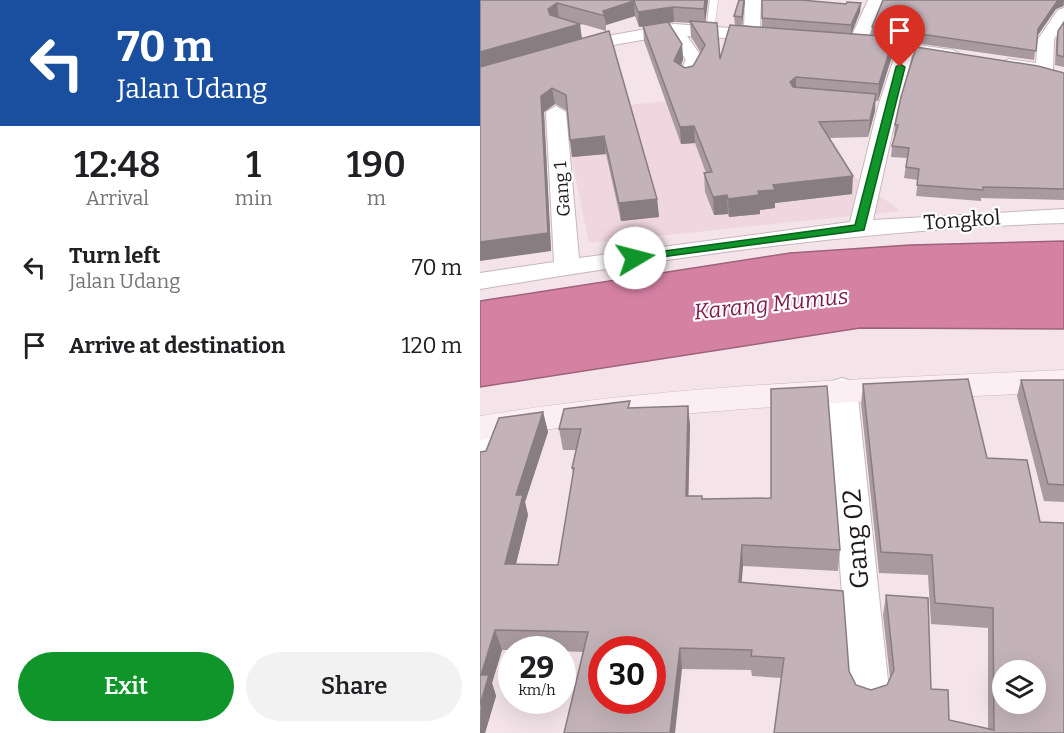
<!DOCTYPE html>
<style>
:root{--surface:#fff;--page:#f2f2f2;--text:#202124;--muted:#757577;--accent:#0f9529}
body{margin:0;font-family:Bitter,serif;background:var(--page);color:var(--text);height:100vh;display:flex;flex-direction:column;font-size:22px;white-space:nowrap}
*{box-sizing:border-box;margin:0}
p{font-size:20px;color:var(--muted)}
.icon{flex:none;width:33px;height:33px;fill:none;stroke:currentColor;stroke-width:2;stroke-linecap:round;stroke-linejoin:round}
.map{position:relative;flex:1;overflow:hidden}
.drawer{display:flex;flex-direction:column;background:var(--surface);width:480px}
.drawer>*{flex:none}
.top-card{background:#1a4fa0;color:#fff;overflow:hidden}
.tools{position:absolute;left:512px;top:660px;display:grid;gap:12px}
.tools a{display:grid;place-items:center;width:54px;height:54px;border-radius:50%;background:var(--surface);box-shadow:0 6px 24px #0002;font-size:30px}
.speed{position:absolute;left:18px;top:636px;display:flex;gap:12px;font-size:30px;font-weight:700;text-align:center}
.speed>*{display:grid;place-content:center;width:78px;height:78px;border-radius:50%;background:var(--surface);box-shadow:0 6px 24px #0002;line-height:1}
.speed small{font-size:15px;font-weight:400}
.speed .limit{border:9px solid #d22;background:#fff;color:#111}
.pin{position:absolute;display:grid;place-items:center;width:51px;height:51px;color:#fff;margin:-62px -26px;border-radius:50% 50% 50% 0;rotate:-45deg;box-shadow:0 0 6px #0007}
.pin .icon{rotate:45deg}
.me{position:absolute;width:66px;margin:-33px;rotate:82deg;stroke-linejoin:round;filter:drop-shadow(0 0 4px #0008)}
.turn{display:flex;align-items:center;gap:21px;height:126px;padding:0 18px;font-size:27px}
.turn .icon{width:78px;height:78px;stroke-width:2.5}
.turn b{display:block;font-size:42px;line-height:51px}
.eta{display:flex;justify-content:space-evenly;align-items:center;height:102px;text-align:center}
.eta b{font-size:36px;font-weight:600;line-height:42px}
.button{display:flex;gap:12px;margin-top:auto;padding:12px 18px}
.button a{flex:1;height:69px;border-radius:36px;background:var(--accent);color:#fff;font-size:24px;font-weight:600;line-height:69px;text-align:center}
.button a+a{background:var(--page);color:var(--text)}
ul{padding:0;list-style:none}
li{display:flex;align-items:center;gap:18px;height:78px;padding:0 18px}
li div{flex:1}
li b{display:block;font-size:22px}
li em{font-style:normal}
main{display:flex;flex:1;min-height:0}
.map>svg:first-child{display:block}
.built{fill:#efd6df}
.water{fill:#d481a2;stroke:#9e627a;stroke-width:1.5}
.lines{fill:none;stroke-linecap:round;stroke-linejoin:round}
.lane-casing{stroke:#c7b7bc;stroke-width:1}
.street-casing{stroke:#c7b7bc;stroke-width:2}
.secondary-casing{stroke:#c7b7bc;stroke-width:1}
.lane{fill:#fff;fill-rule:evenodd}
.street{fill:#fff;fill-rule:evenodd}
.secondary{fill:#fceff4;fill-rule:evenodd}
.wall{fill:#a89a9e;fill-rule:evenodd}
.shaded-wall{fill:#887d81}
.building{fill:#c3b3b8;stroke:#887d81;stroke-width:1.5;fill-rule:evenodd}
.route{fill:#0f9529;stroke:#0a611b;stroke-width:1.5}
.labels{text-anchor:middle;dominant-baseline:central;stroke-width:4.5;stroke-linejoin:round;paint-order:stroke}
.far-street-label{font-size:18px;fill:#211b1d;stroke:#fff}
.street-label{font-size:21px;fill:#211b1d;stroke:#fff}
.water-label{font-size:22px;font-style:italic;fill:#7f1c4e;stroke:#fff}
.near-street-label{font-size:26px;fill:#211b1d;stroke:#fff}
</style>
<main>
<section class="drawer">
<div class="top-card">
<div class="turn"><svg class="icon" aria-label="left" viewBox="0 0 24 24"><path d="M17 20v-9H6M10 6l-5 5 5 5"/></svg><div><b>70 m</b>Jalan Udang</div></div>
</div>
<div class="eta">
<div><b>12:48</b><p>Arrival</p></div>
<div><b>1</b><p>min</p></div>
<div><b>190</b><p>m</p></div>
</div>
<ul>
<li><svg class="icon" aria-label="left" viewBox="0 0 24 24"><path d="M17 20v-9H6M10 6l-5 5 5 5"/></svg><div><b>Turn left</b><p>Jalan Udang</p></div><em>70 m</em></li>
<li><svg class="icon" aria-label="arrive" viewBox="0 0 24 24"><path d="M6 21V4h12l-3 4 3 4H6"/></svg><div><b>Arrive at destination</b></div><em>120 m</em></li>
</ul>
<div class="button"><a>Exit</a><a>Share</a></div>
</section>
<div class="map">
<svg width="584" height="733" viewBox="0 0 584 733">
<rect width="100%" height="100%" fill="#f4e4e9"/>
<path class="built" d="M 235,96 L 364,169 L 420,211 L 109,243 L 82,112 Z"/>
<path class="water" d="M 584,241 L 584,329 L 380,328 L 0,387 L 0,301 L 310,253 L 430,245 Z"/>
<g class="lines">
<g class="lane-casing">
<path id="lane" d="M 230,0 L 238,0 L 234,31 L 230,33 L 226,31 Z"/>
</g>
<g class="street-casing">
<path id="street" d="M 265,0 L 281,0 L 280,30 L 292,31 L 294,35 L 286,40 L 207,36 L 224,60 L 212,81 L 206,82 L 197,77 L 206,60 L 190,35 L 94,52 L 85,47 L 94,42 L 194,24 L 264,29 Z
M 388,0 L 404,0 L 388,38 L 473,50 L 482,55 L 473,60 L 432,55 L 418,107 L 393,220 L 584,209 L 584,223 C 387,229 194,257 0,289 L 0,273 L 74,262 L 66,112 L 76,106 L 86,112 L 99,258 L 370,222 L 398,107 L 416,52 L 377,47 L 369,42 Z
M 584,8 L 584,25 L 574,39 L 573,70 L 570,74 L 564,75 L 522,68 L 519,64 L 528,59 L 556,63 L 558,39 L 578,10 Z
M 362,378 L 372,381 L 377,388 L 409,690 L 403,703 L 389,708 L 375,703 L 369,690 L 347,388 L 352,381 Z
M 11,415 L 22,419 L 26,426 L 11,469 L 0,472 L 0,419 Z"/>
</g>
<g class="secondary-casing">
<path id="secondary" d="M 584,370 L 584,392 C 388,401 194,407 0,440 L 0,416 C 194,384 388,379 584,370 Z"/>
</g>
<use href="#lane" class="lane"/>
<use href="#street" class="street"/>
<use href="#secondary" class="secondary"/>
</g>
<path class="wall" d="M 0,0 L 228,0 L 225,23 L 240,59 L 255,25 L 254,16 L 265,0 L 262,25 L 282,27 L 282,0 L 366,4 L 381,3 L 380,12 L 371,34 L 391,36 L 392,27 L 584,0 L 584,6 L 576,9 L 557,36 L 554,60 L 414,40 L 413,53 L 398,101 L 395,101 L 395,111 L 388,137 L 350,138 L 372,194 L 295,203 L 295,208 L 280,210 L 280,214 L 249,217 L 248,214 L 234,215 L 225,192 L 224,173 L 226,173 L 215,143 L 201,144 L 164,41 L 163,26 L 159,27 L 155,16 L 126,25 L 126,31 L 91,21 L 102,38 L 177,199 L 179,217 L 141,221 L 126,154 L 92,157 L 87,111 L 75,104 L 64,112 L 71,251 ZM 194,22 L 210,23 L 211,37 L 221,53 L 213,66 L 205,68 L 201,65 L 203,60 L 202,44 L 188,23 Z
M 584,22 L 584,67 L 575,65 L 576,40 L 578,31 Z
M 584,73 L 584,200 L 501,198 L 501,201 L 436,196 L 438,180 L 424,178 L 427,158 L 411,157 L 412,146 L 415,136 L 414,136 L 415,125 Z
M 541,380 L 584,380 L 584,502 L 564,501 L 537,396 Z
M 383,384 L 507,458 L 584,733 L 294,733 L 301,678 L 272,676 L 271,670 L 202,669 L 103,652 L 82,651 L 82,650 L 22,650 L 12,683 L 16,696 L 5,733 L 0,733 L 6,451 L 63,412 L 68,432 L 45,502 L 48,515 L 36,564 L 78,565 L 93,474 L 92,468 L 96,450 L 83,450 L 79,429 L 150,408 L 208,406 L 210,426 L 208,496 L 223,499 L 360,550 L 358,571 L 263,566 L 261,582 L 369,671 L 376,685 L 391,690 L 407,685 L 410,678 L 403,615 L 406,595 L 451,689 L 469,720 L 508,729 L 508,628 L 451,624 L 448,575 L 399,573 L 381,404 Z"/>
<path class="shaded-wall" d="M 225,0 L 228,0 L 225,24 L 224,9 Z
M 264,0 L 265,0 L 262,27 L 262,17 Z
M 578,0 L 584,0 L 583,6 L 576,9 L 556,38 L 558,29 Z
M 154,1 L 155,16 L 126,25 L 123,11 Z
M 77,3 L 79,18 L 70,24 L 68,9 Z
M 381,3 L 380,12 L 371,35 L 371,25 Z
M 193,7 L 194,22 L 159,27 L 158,12 Z
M 100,24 L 102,39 L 0,68 L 0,52 Z
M 414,37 L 413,53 L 398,101 L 399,84 Z
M 202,44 L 203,60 L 195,78 L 194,61 Z
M 316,77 L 316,94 L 310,82 Z
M 72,88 L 75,104 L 64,112 L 71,251 L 0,261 L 0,242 L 61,96 Z
M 396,94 L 395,111 L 388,137 L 390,120 Z
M 214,126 L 215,143 L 201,144 L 200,127 Z
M 124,136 L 126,154 L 92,157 L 90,140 Z
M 373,176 L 372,194 L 295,203 L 295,208 L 280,210 L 280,214 L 249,217 L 248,199 L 278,191 L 293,185 Z
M 247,195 L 248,214 L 234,215 L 233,197 Z
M 177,199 L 179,217 L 141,221 L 139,203 Z
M 208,406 L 210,426 L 208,517 L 206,496 Z
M 63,412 L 68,432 L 45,502 L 48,515 L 31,584 L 25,564 L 36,495 Z
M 262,545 L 263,566 L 260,602 L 259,582 Z
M 15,630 L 22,650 L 12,683 L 16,696 L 5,733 L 0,733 L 1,675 Z
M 200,648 L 202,669 L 195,733 L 190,733 Z"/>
<path class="building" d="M 0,0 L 225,0 L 224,9 L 193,7 L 158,12 L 154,1 L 123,11 L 125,16 L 77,3 L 68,9 L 70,15 L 100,24 L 0,52 Z
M 259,0 L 264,0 L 262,17 L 254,16 Z
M 282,0 L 321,0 L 366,4 L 367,2 L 381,3 L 371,25 L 282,18 Z
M 403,0 L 578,0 L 558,29 L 556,51 L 392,27 Z
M 210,21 L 237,23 L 240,59 L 250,25 L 414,37 L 399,84 L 316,77 L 310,82 L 313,87 L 396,94 L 390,120 L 339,122 L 373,176 L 293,185 L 295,190 L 278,191 L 279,195 L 248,199 L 247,195 L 233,197 L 224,173 L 232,172 L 214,126 L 200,127 L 163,26 L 188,22 L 202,44 L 194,61 L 205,68 L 213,66 L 225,45 Z
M 584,22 L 584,57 L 577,55 L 578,31 Z
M 129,31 L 177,199 L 139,203 L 124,136 L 90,140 L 86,95 L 72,88 L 61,96 L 68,233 L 0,242 L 0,67 Z
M 436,47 L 558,66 L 584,73 L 584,189 L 503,187 L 503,190 L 437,185 L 439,169 L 426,167 L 429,148 L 412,146 L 418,125 L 415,125 L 421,97 Z
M 488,379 L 507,458 L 547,460 L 560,522 L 584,523 L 584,733 L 294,733 L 304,658 L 271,656 L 272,650 L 200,648 L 190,733 L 84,733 L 108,632 L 15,630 L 1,675 L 9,675 L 0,705 L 0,452 L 6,451 L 19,418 L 63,412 L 36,495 L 43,495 L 25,564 L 78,565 L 94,468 L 92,468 L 101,429 L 79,429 L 84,409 L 150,401 L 148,408 L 208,406 L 206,496 L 222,496 L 222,499 L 291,498 L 291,389 L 347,386 L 360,550 L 262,545 L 259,582 L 363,591 L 369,671 L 376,685 L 391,690 L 407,685 L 414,670 L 406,595 L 448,598 L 451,689 L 468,690 L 469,720 L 514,730 L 513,608 L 455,603 L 452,555 L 401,552 L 383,384 ZM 122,650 L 172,650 L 172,700 L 122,700 ZM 522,670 L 555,670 L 555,704 L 522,704 Z
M 541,380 L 584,380 L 584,485 L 568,484 Z"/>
<path class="route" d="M 420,64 L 425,67 L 384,230 L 151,261 L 151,256 L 155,255 L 375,225 L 416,67 Z"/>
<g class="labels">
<g class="far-street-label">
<text transform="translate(82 189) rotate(-94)">Gang 1</text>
</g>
<g class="street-label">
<text transform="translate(482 220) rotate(-4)">Tongkol</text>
</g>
<g class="water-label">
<text transform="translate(291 304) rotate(-6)">Karang Mumus</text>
</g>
<g class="near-street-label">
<text transform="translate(376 539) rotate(-95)">Gang 02</text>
</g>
</g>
</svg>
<div class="tools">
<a><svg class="icon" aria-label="layers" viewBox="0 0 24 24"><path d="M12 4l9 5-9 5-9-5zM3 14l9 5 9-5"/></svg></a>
</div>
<div class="speed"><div>29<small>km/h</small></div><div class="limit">30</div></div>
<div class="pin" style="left:420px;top:67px;background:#d93025"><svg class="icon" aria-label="arrive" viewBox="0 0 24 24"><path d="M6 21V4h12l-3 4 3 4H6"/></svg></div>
<svg class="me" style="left:155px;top:258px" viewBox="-20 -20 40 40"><circle r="19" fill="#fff"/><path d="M0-13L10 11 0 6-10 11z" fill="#0f9529"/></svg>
</div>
</main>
